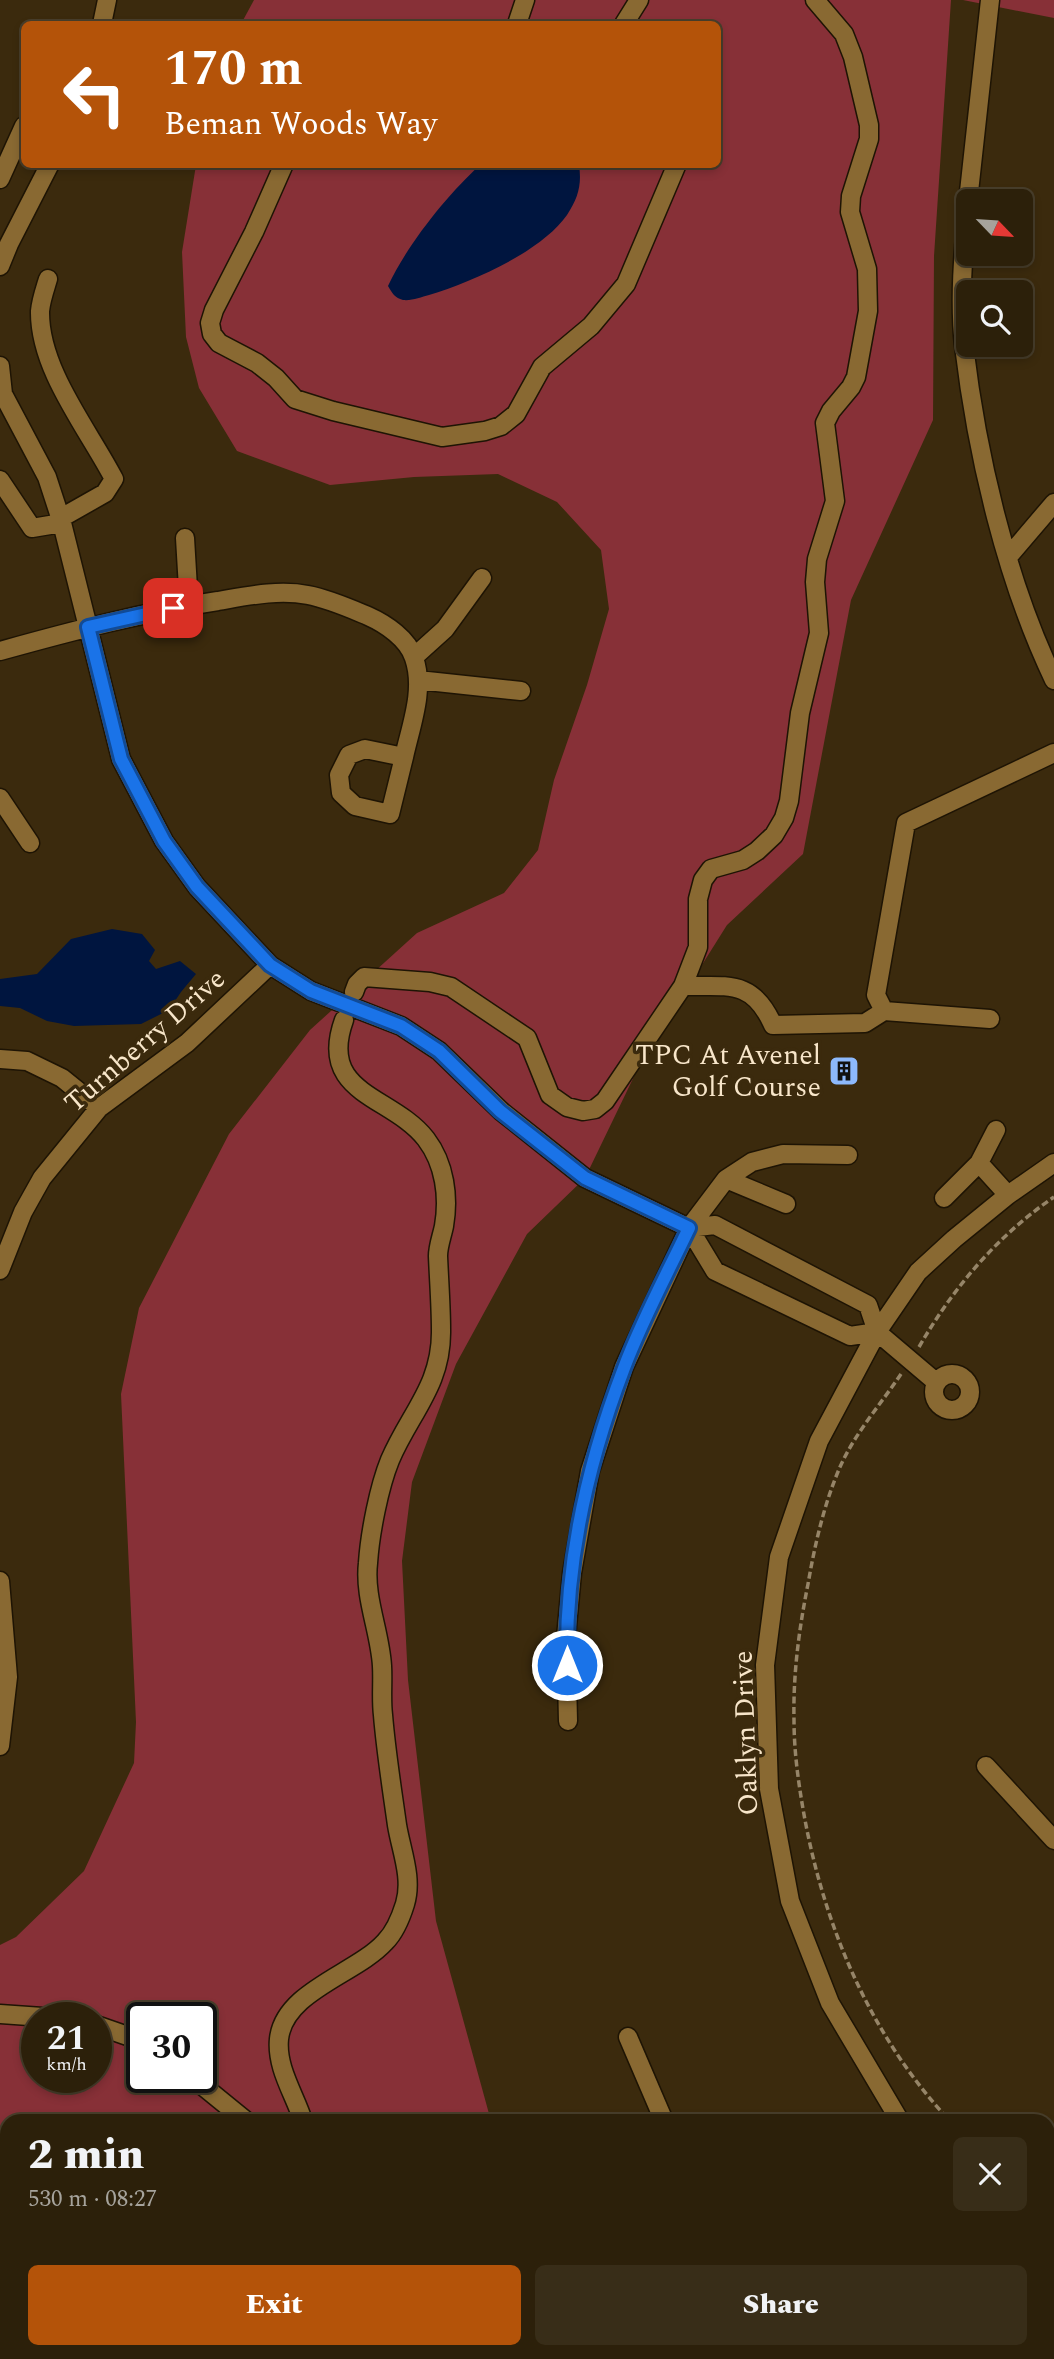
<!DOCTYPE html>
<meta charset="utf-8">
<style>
:root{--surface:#2c200a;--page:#382d18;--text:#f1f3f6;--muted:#a6a39c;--line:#483e2b;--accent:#b45309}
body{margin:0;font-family:Spectral,serif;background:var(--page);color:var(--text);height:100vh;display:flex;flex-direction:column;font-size:26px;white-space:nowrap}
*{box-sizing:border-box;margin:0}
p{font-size:23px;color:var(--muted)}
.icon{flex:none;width:38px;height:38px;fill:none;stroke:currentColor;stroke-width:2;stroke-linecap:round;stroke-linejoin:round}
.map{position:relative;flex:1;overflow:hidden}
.drawer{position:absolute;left:0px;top:2114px;width:1055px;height:245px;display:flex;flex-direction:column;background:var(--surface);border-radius:21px 21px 0 0;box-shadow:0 4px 10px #0003,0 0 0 2px var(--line)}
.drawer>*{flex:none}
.banner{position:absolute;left:21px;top:21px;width:700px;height:147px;border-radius:10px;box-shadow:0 4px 10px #0003,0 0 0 2px var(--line);background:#b45309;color:#fff;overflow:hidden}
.needle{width:46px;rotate:115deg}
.tools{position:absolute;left:956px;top:189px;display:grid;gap:14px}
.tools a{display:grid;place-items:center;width:77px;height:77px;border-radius:10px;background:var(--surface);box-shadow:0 4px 10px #0003,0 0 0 2px var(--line);font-size:35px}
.speed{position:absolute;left:21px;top:2002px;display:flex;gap:14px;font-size:35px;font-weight:700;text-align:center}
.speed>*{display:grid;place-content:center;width:91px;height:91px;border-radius:50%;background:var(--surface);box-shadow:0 4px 10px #0003,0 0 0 2px var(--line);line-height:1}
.speed small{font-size:18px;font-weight:400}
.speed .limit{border:4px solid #111;border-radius:10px;background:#fff;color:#111}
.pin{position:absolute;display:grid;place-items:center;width:60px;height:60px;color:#fff;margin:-30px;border-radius:14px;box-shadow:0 4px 10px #0006}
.me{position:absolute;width:77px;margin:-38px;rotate:0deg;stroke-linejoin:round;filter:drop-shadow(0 0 5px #0008)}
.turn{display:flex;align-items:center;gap:24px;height:147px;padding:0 28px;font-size:32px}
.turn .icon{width:91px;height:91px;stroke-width:2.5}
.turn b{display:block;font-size:49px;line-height:60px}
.round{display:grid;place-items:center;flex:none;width:74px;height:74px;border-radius:10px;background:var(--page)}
.headline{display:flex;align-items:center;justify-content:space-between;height:119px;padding:0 28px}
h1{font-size:42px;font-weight:800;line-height:52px}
.cta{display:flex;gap:14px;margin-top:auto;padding:14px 28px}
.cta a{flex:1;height:80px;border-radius:10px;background:var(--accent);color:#fff;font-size:28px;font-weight:800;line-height:80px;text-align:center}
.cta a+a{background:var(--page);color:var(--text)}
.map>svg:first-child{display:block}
.green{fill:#873037;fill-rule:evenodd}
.water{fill:#00153f}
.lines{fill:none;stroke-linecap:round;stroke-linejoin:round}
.minor-casing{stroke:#1e1404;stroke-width:21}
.path{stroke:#968568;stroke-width:3.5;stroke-dasharray:7 3.5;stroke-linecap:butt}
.minor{stroke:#896932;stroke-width:18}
.route-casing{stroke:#114b97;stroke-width:18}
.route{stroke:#1a73e8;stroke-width:12}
.labels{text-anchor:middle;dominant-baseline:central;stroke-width:7;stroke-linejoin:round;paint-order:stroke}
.street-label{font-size:28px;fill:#f8e6ca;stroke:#3b2a0d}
.poi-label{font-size:28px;fill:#f8e6ca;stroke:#3b2a0d;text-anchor:end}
</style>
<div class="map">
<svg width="1054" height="2359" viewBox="0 0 1054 2359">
<rect width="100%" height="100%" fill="#3b2a0d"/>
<path class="green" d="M 254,0 L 951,0 L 934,256 L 933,420 L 851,600 L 803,854 L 727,925 L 641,1062 L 585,1178 L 527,1234 L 456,1364 L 412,1482 L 402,1561 L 408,1680 L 436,1921 L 491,2121 L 7,2121 L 7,2295 L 0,2294 L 0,1945 L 16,1937 L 84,1871 L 134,1763 L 136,1722 L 121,1394 L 139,1308 L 229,1134 L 310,1030 L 417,933 L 504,893 L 538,850 L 554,780 L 587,685 L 609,609 L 601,550 L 557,502 L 498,474 L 414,477 L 330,485 L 237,451 L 199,388 L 186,337 L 182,252 L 196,165 L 718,164 L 718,24 L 241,24 ZM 37,2018 L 96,2018 L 96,2077 L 37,2077 ZM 142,2018 L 201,2018 L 201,2077 L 142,2077 Z
M 963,0 L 1054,0 L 1054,18 Z
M 178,2352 L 499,2352 L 489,2359 L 193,2359 Z"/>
<path class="water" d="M 481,164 L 579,165 C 582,185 578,198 567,215 C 541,252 472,282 429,295 C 421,297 412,301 403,300 C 395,298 392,293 388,286 C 407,245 447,195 481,164 Z
M 112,929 L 142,934 L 155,950 L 149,961 L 156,969 L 180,961 L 196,974 L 181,992 L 169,1010 L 141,1024 L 74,1026 L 47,1021 L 20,1008 L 0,1006 L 0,979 L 37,974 L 71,939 Z"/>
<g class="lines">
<g class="minor-casing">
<path id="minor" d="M 102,24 L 107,0
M 517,24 L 525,0
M 624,24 L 639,0
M 284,164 L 254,232 L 214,310 L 210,323 L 212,334 L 219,343 L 257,363 L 276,378 L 295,399 L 333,411 L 442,437 L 485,431 L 501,426 L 516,414 L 542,367 L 591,326 L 626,284 L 677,164
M 0,179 L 24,126
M 968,201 L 990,0
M 968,207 C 963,253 959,300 964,346 C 977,455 1006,580 1054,680
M 0,266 L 9,244 L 50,164
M 48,279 C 45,289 41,300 40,311 C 39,369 88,429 114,479 L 105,493 L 61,518
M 0,366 L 3,394 L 47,477 L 62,523 L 121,759 L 164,841 L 197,887 L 270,965 L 311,991 L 401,1026 L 439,1051 L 501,1111 L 585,1178 L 689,1228 L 715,1225 L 868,1305 L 877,1332
M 0,480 L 32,528 L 62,523
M 185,538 L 189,605
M 1008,557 L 1054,503
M 0,651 C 72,631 144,612 218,601 C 247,596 279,589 308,595 C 329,599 349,608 368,616 C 386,624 408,639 414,658 C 425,690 411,725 404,757 L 365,749 L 349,755 L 339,775 L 341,793 L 355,806 L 390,814 L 404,757
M 414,657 L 445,629 L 482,578
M 418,680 L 521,691
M 0,798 L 30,843
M 683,986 C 727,987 752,978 773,1025 L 865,1023 L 884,1011
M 354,992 L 357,984 L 364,977 L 430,982 L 451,987 L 527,1038 L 550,1095 L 567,1107 L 583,1111 L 595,1109 L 605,1101 L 683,986 L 698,947 L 698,899 L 703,880 L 711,869 L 743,860 L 757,851 L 774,835 L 784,818 L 789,801 L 800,713 L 819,633 L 815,582 L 817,559 L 835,501 L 825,423 L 831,411 L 851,387 L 856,377 L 868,311 L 867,269 L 850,212 L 851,196 L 869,139 L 869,125 L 853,57 L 844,34 L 815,0
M 990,1019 L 884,1011 L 876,995 L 906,823 L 1054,753
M 0,1059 L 27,1061 L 62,1078 L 99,1108
M 979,1163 L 1008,1195
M 726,1179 L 786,1204
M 944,1198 L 979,1163 L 996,1130
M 689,1228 L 715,1271 L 850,1336 L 877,1332
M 0,1270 L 23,1212 L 42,1178 L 99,1108 L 187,1043 L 270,965
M 877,1332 L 936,1382
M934 1392a18 18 0 1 1 36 0a18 18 0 1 1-36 0Z
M 0,1581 L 8,1677 L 0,1746
M 568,1721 L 566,1637 L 572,1573 L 590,1471 L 624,1367 L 689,1228 L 726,1179 L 752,1162 L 783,1154 L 848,1155
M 986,1766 L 1054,1840
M 0,2014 L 57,2018
M 96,2025 L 142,2041
M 628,2037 L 664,2121
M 192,2077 L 246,2121
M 303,2121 C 295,2095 276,2068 279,2039 C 284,1991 356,1974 385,1942 C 395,1932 401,1917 405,1904 C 413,1878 401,1850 397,1825 C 392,1789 386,1752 383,1715 C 381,1699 383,1682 382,1666 C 380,1631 364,1598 368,1563 C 370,1533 379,1487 390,1460 C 410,1413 442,1385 441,1330 C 441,1306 439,1281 438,1256 C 438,1246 442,1236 444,1226 C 449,1197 445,1164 426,1139 C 392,1095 317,1095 344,1020
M 900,2121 L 830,2003 L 790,1901 L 769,1789 L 765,1665 L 779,1557 L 819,1441 L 877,1332 L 918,1272 L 954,1239 L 1008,1195 L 1054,1163
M 1048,2142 L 1054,2137
M 1048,2293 L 1054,2301"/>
</g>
<path class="path" d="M 919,1347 C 953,1288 997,1236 1054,1197
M 901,1374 C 881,1404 855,1433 840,1467 C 824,1504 815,1544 808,1584 C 799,1629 793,1674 794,1720 C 794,1754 799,1787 805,1820 C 826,1931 872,2038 950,2121
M 1048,2231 L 1054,2238"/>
<use href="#minor" class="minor"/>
</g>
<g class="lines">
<g class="route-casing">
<path id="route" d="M 173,608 L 88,627 L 121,759 L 164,841 L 197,887 L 270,965 L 311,991 L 401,1026 L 439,1051 L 500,1111 L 585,1178 L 689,1228 C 667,1274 642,1320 624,1368 C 588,1462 565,1564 567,1665"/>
</g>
<use href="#route" class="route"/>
</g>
<defs>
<g id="building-square" transform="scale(1.575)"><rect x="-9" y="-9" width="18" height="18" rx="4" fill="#8db9fc" stroke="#3b2a0d"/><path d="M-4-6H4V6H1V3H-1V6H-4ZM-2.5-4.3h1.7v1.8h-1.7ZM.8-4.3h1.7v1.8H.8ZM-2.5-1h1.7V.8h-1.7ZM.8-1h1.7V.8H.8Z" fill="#111"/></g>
</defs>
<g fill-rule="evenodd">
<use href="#building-square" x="844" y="1071"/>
</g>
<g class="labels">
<g class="street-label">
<text transform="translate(145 1041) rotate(-41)">Turnberry Drive</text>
<text transform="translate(746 1733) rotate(-92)">Oaklyn Drive</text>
</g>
<g class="poi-label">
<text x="821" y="1055">TPC At Avenel<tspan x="821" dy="32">Golf Course</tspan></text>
</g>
</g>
</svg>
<div class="tools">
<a><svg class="needle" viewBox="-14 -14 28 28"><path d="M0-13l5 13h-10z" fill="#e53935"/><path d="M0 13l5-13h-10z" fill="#a6a39c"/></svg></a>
<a><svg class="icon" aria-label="search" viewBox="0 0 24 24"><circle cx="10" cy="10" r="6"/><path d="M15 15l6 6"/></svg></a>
</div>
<div class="speed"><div>21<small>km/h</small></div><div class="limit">30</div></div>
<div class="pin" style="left:173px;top:608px;background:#d93025"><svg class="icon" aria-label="arrive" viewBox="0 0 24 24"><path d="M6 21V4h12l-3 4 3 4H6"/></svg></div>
<svg class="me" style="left:567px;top:1665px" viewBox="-20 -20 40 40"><circle r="17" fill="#1a73e8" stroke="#fff" stroke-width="3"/><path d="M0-11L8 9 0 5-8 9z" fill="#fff"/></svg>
<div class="banner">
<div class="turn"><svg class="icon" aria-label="left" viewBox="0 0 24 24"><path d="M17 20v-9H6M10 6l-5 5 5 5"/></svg><div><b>170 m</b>Beman Woods Way</div></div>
</div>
<section class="drawer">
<div class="headline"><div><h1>2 min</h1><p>530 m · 08:27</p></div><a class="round"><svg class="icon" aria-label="close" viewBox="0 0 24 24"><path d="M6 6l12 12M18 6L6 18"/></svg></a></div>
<div class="cta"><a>Exit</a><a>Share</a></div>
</section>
</div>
